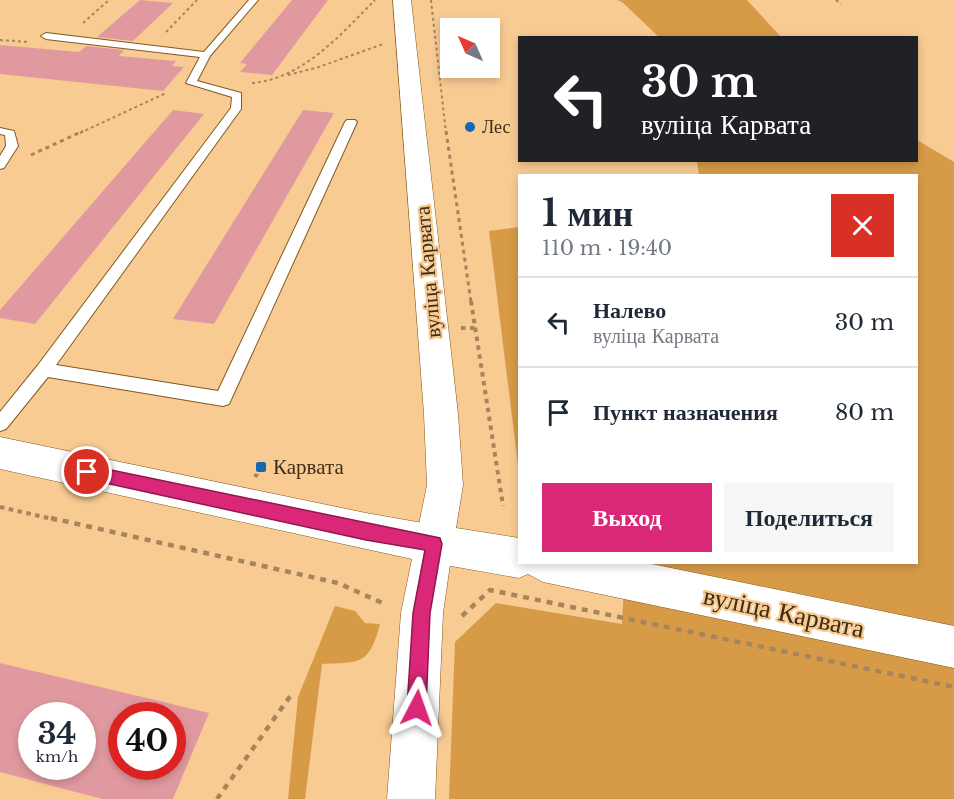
<!DOCTYPE html>
<html lang="ru">
<meta charset="utf-8">
<style>
:root{--surface:#fff;--page:#f6f6f7;--text:#1f2937;--muted:#747a83;--line:#e0e1e3;--accent:#db2777}
body{margin:0;font-family:"Libre Baskerville",serif;background:var(--page);color:var(--text);height:100vh;display:flex;flex-direction:column;font-size:22px;white-space:nowrap}
*{box-sizing:border-box;margin:0}
p{font-size:20px;color:var(--muted)}
.icon{flex:none;width:33px;height:33px;fill:none;stroke:currentColor;stroke-width:2;stroke-linecap:round;stroke-linejoin:round}
.map{position:relative;flex:1;overflow:hidden}
.sheet{position:absolute;left:518px;top:174px;width:400px;height:390px;display:flex;flex-direction:column;background:var(--surface);border-radius:0px;box-shadow:0 3px 9px #0003}
.sheet>*{flex:none}
.top-card{position:absolute;left:518px;top:36px;width:400px;height:126px;border-radius:0px;box-shadow:0 3px 9px #0003;background:#202124;color:#fff;overflow:hidden}
.needle{width:39px;rotate:315deg}
.tools{position:absolute;left:440px;top:18px;display:grid;gap:12px}
.tools a{display:grid;place-items:center;width:60px;height:60px;border-radius:0px;background:var(--surface);box-shadow:0 3px 9px #0003;font-size:30px}
.speed{position:absolute;left:18px;top:702px;display:flex;gap:12px;font-size:30px;font-weight:700;text-align:center}
.speed>*{display:grid;place-content:center;width:78px;height:78px;border-radius:50%;background:var(--surface);box-shadow:0 3px 9px #0003;line-height:1}
.speed small{font-size:15px;font-weight:400}
.speed .limit{border:9px solid #d22;background:#fff;color:#111}
.pin{position:absolute;display:grid;place-items:center;width:51px;height:51px;color:#fff;margin:-26px;border:3px solid #fff;border-radius:50%;box-shadow:0 2px 6px #0007}
.me{position:absolute;width:66px;margin:-33px;rotate:4deg;stroke-linejoin:round;filter:drop-shadow(0 0 4px #0008)}
.turn{display:flex;align-items:center;gap:21px;height:126px;padding:0 24px;font-size:27px}
.turn .icon{width:78px;height:78px;stroke-width:2.5}
.turn b{display:block;font-size:42px;line-height:51px}
.round{display:grid;place-items:center;flex:none;width:63px;height:63px;border-radius:0px;background:var(--page)}
.summary{display:flex;align-items:center;justify-content:space-between;height:102px;padding:0 24px}
h1{font-size:36px;font-weight:700;line-height:45px}
.primary-button{display:flex;gap:12px;margin-top:auto;padding:12px 24px}
.primary-button a{flex:1;height:69px;border-radius:0px;background:var(--accent);color:#fff;font-size:24px;font-weight:700;line-height:69px;text-align:center}
.primary-button a+a{background:var(--page);color:var(--text)}
ul{padding:0;list-style:none}
li{display:flex;align-items:center;gap:18px;height:90px;padding:0 24px;border-top:2px solid var(--line)}
li div{flex:1}
li b{display:block;font-size:22px}
li em{font-style:normal}
.map>svg:first-child{display:block}
.green{fill:#d79b48}
.building{fill:#e199a0;fill-rule:evenodd}
.lines{fill:none;stroke-linecap:round;stroke-linejoin:round}
.service-casing{stroke:#815a22;stroke-width:2}
.minor-casing{stroke:#815a22;stroke-width:1}
.tertiary-casing{stroke:#815a22;stroke-width:1}
.path-far3{stroke:#a6855c;stroke-width:2;stroke-dasharray:3 3;stroke-linecap:butt}
.path-far2{stroke:#a6855c;stroke-width:3;stroke-dasharray:4 4;stroke-linecap:butt}
.path-far1{stroke:#a6855c;stroke-width:4;stroke-dasharray:4.5 4.5;stroke-linecap:butt}
.path{stroke:#a6855c;stroke-width:4.5;stroke-dasharray:6 6;stroke-linecap:butt}
.service{fill:#fff;fill-rule:evenodd}
.minor{fill:#fff;fill-rule:evenodd}
.tertiary{fill:#fff;fill-rule:evenodd}
.route{fill:#db2777;stroke:#8e194d;stroke-width:1.5}
.poi-dot{fill:#1568b6;stroke:#f8cb93;stroke-width:2}
.labels{text-anchor:middle;dominant-baseline:central;stroke-width:4.5;stroke-linejoin:round;paint-order:stroke}
.far-poi-label{font-size:18px;fill:#3e2d16;stroke:#f8cb93;text-anchor:start}
.street-label{font-size:21px;fill:#3e2d16;stroke:#f8cb93}
.poi-label{font-size:21px;fill:#3e2d16;stroke:#f8cb93;text-anchor:start}
.near-street-label{font-size:26px;fill:#3e2d16;stroke:#f8cb93}
</style>
<div class="map">
<svg width="954" height="799" viewBox="0 0 954 799">
<rect width="100%" height="100%" fill="#f8cb93"/>
<path class="green" d="M 617,0 L 747,0 L 781,37 L 659,37 L 622,2 Z
M 917,140 L 954,162 L 954,799 L 449,799 L 455,642 L 496,603 L 622,624 L 625,563 L 916,562 L 916,176 L 699,175 L 697,161 L 916,160 Z
M 519,227 L 519,473 L 489,231 Z
M 335,606 L 355,611 L 365,623 L 380,624 C 369,666 360,662 322,664 L 305,799 L 288,799 L 298,697 Z"/>
<path class="building" d="M 140,0 L 173,3 L 133,41 L 97,37 Z
M 292,0 L 328,0 L 272,75 L 240,72 L 247,64 L 240,63 Z
M 0,45 L 79,52 L 86,46 L 124,50 L 119,56 L 176,61 L 172,66 L 184,67 L 163,91 L 0,74 Z
M 173,110 L 204,114 L 35,324 L 0,318 L 0,310 Z
M 303,110 L 334,113 L 214,324 L 173,319 Z
M 0,663 L 209,713 L 173,799 L 102,799 L 0,772 ZM 32,716 L 82,716 L 82,766 L 32,766 ZM 122,716 L 172,716 L 172,766 L 122,766 Z"/>
<g class="lines">
<g class="service-casing">
<path id="service" d="M 249,0 L 258,0 L 210,56 L 197,81 L 241,93 L 241,109 L 56,365 L 218,391 L 345,122 L 347,120 L 355,120 L 357,122 L 229,404 L 223,406 L 48,377 L 6,429 L 0,431 L 0,412 L 38,365 L 231,108 L 232,97 L 186,83 L 200,57 L 46,39 L 41,36 L 46,33 L 204,52 Z
M 0,128 L 14,131 L 18,146 L 4,168 L 0,169 L 0,156 L 6,146 L 5,135 L 0,134 Z"/>
</g>
<g class="minor-casing">
<path id="minor" d="M 393,0 L 411,0 L 458,414 L 463,485 L 456,528 L 519,538 L 519,562 L 642,562 L 954,626 L 954,668 L 543,582 L 528,574 L 519,578 L 434,563 L 420,557 L 415,544 L 427,485 L 424,414 Z"/>
</g>
<g class="tertiary-casing">
<path id="tertiary" d="M 0,437 L 366,513 L 434,525 L 448,531 L 453,544 L 443,613 L 435,799 L 387,799 L 401,613 L 412,559 L 0,469 Z"/>
</g>
<path class="path-far3" d="M 431,0 L 446,133
M 836,0 L 841,4
M 83,23 L 109,0
M 166,32 L 197,0
M 0,40 L 29,42
M 288,75 L 319,67 L 383,44
M 252,83 C 303,79 341,34 375,0
M 80,133 L 166,93"/>
<path class="path-far2" d="M 446,131 L 471,302
M 31,155 L 83,131"/>
<path class="path-far1" d="M 471,301 L 503,506
M 461,328 L 475,328
M 255,477 L 261,467
M 0,507 L 57,520"/>
<path class="path" d="M 51,518 L 338,583 L 387,605
M 462,616 L 490,590 L 954,687
M 217,799 L 291,695"/>
<use href="#service" class="service"/>
<use href="#minor" class="minor"/>
<use href="#tertiary" class="tertiary"/>
</g>
<path class="route" d="M 87,465 L 440,538 L 442,544 L 430,613 L 426,708 L 423,715 L 417,718 L 410,715 L 407,708 L 413,613 L 425,550 L 366,540 L 87,479 L 81,477 L 79,472 L 81,467 Z"/>
<g class="poi-dot">
<circle cx="470" cy="127" r="6"/>
<rect x="255" y="461" width="12" height="12" rx="3"/>
</g>
<g class="labels">
<g class="far-poi-label">
<text x="482" y="127">Лес</text>
</g>
<g class="street-label">
<text transform="translate(428 272) rotate(-95)">вуліца Карвата</text>
</g>
<g class="poi-label">
<text x="273" y="467">Карвата</text>
</g>
<g class="near-street-label">
<text transform="translate(784 612) rotate(12)">вуліца Карвата</text>
</g>
</g>
</svg>
<div class="tools">
<a><svg class="needle" viewBox="-14 -14 28 28"><path d="M0-13l5 13h-10z" fill="#e53935"/><path d="M0 13l5-13h-10z" fill="#747a83"/></svg></a>
</div>
<div class="speed"><div>34<small>km/h</small></div><div class="limit">40</div></div>
<div class="pin" style="left:87px;top:472px;background:#d93025"><svg class="icon" aria-label="arrive" viewBox="0 0 24 24"><path d="M6 21V4h12l-3 4 3 4H6"/></svg></div>
<svg class="me" style="left:417px;top:708px" viewBox="-20 -20 40 40"><path d="M0-17L14 15 0 8-14 15z" fill="#db2777" stroke="#fff" stroke-width="4"/></svg>
<div class="top-card">
<div class="turn"><svg class="icon" aria-label="left" viewBox="0 0 24 24"><path d="M17 20v-9H6M10 6l-5 5 5 5"/></svg><div><b>30 m</b>вуліца Карвата</div></div>
</div>
<section class="sheet">
<div class="summary"><div><h1>1 мин</h1><p>110 m · 19:40</p></div><a class="round" style="background:#d93025;color:#fff"><svg class="icon" aria-label="close" viewBox="0 0 24 24"><path d="M6 6l12 12M18 6L6 18"/></svg></a></div>
<ul>
<li><svg class="icon" aria-label="left" viewBox="0 0 24 24"><path d="M17 20v-9H6M10 6l-5 5 5 5"/></svg><div><b>Налево</b><p>вуліца Карвата</p></div><em>30 m</em></li>
<li><svg class="icon" aria-label="arrive" viewBox="0 0 24 24"><path d="M6 21V4h12l-3 4 3 4H6"/></svg><div><b>Пункт назначения</b></div><em>80 m</em></li>
</ul>
<div class="primary-button"><a>Выход</a><a>Поделиться</a></div>
</section>
</div>
